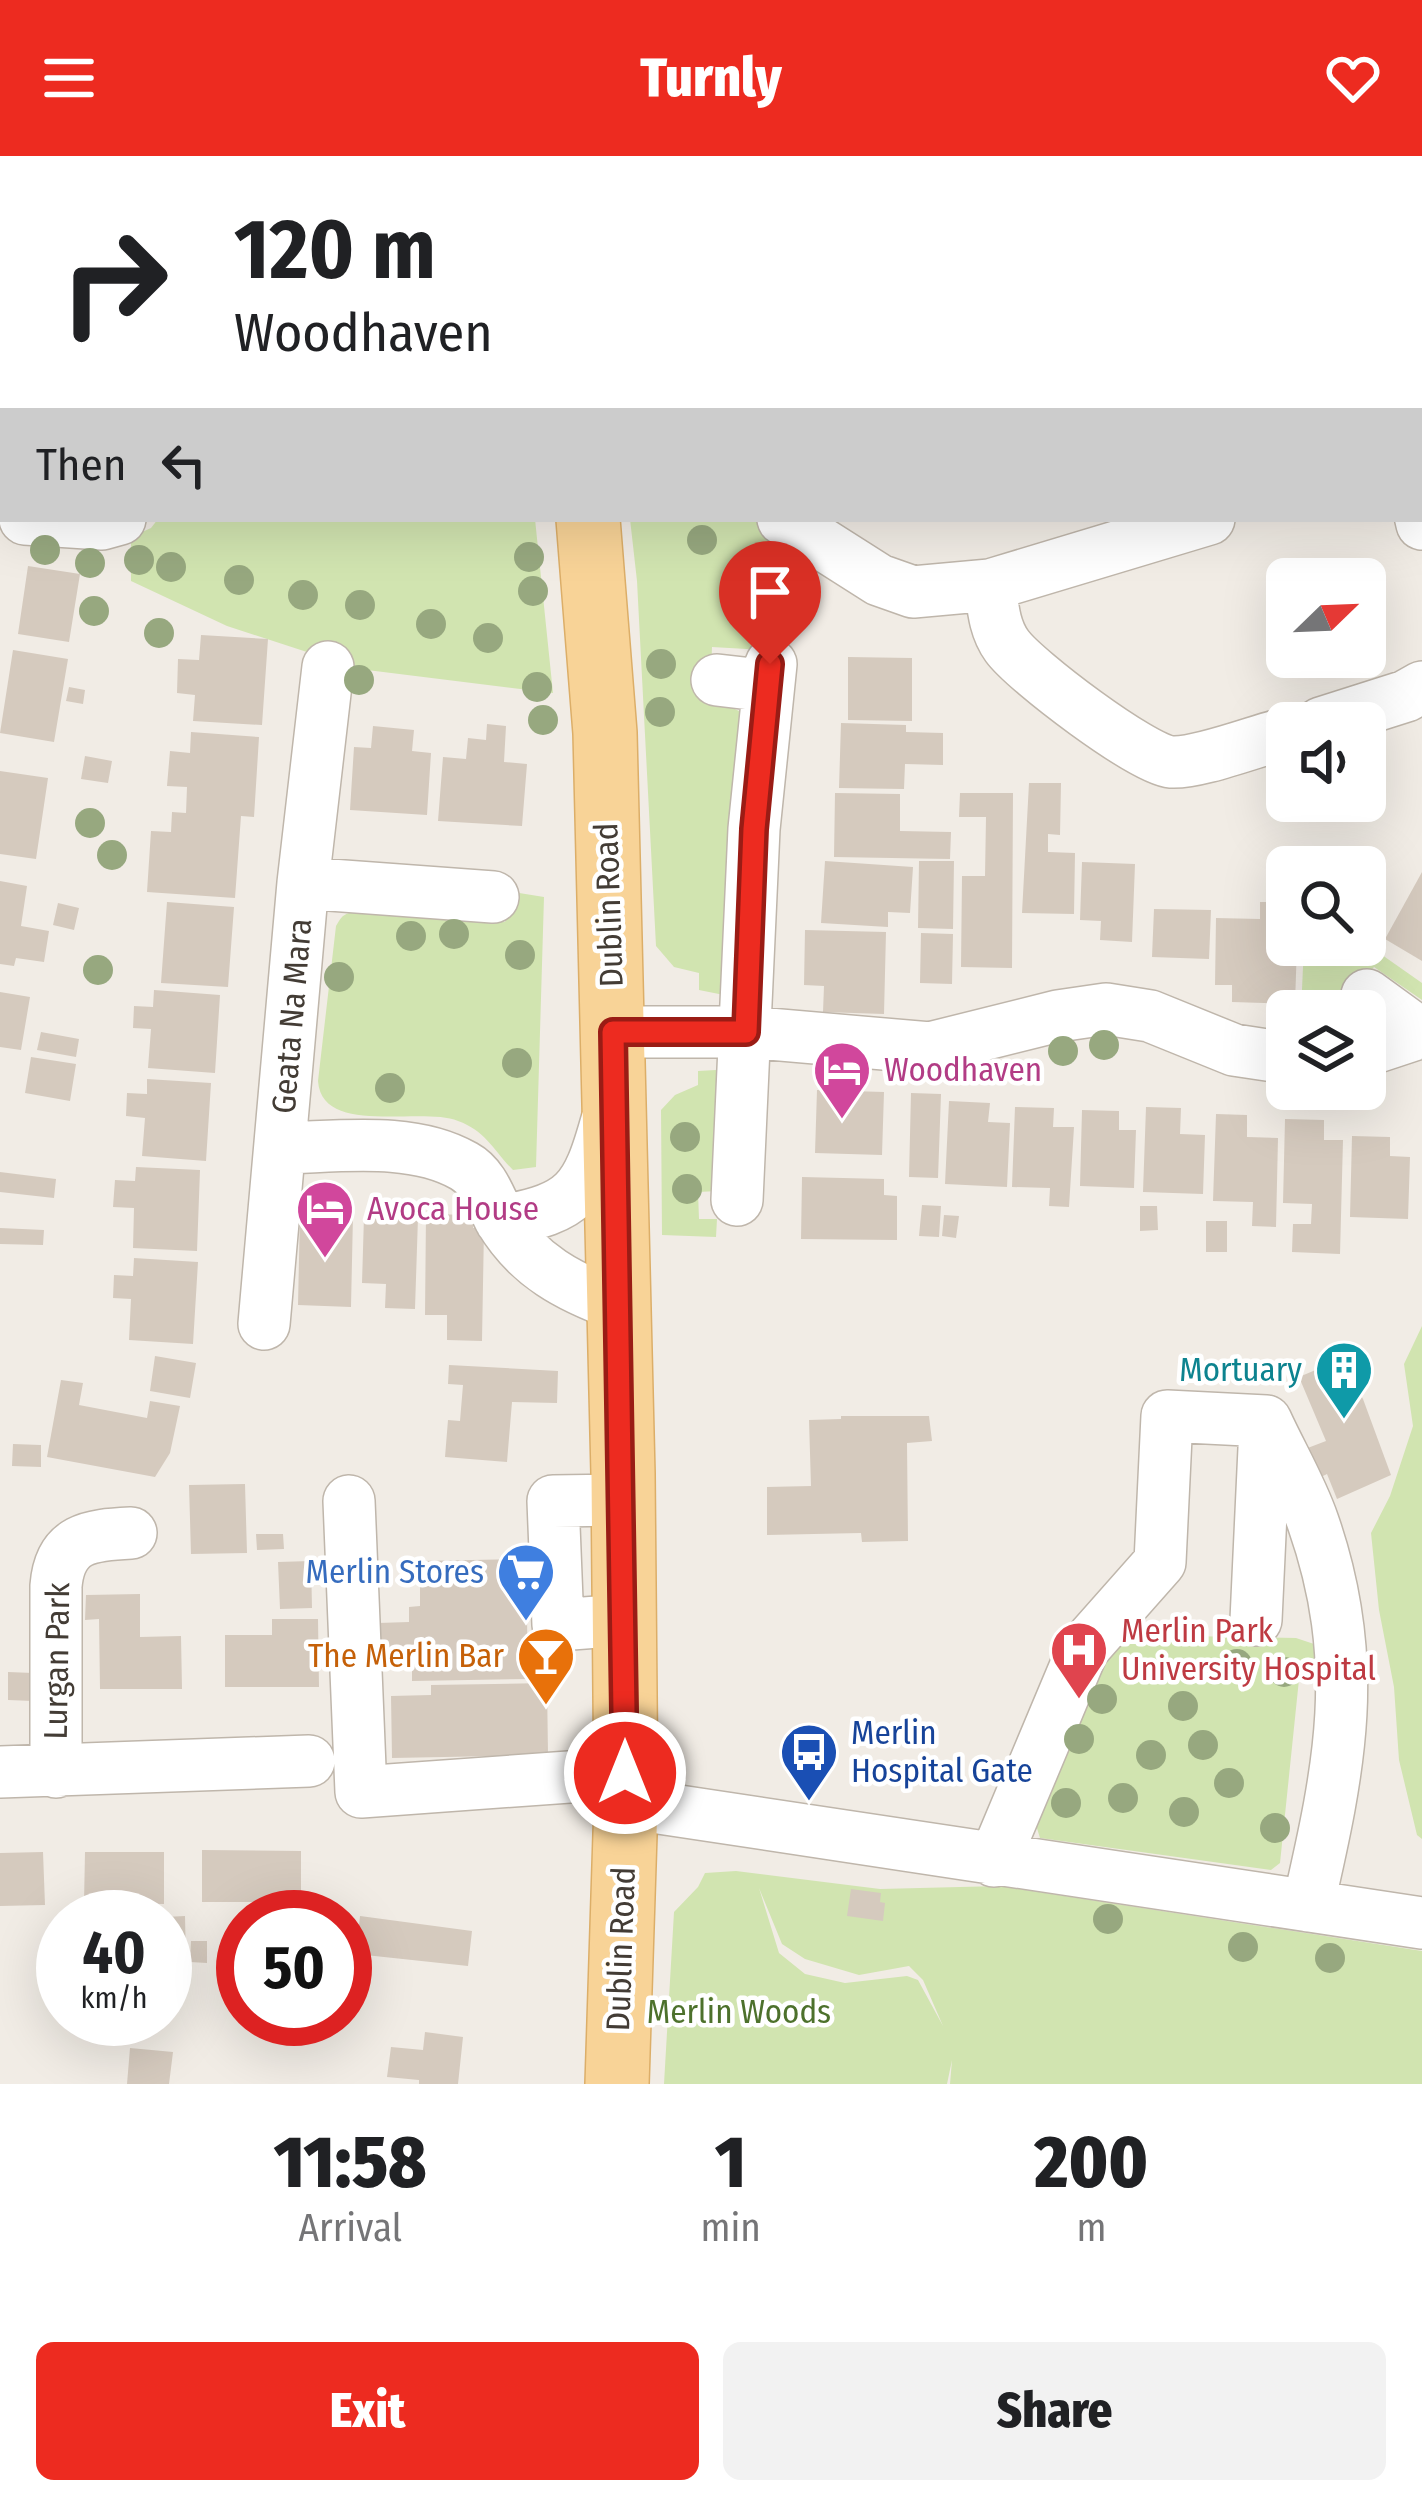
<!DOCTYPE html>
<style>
:root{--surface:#fff;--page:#f2f2f2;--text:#202124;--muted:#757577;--accent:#ed2b20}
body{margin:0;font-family:"Fira Sans Condensed",sans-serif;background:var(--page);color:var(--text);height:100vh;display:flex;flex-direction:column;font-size:45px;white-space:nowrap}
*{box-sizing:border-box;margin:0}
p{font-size:39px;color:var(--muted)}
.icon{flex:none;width:66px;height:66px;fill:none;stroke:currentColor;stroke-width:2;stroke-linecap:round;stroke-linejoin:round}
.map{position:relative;height:1928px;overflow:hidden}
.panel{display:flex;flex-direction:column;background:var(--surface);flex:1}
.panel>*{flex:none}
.top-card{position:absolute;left:0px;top:0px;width:1422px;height:366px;box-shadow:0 12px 48px #0002;background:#fff;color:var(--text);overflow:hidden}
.needle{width:78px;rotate:67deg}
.tools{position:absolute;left:1266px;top:402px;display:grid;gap:24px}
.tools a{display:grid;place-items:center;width:120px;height:120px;border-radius:18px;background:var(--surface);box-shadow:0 12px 48px #0002;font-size:60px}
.speed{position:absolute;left:36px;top:1734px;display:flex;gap:24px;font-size:60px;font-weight:700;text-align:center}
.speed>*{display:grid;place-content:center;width:156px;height:156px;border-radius:50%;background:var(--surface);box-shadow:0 12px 48px #0002;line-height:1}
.speed small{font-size:30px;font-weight:400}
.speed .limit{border:18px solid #d22;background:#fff;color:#111}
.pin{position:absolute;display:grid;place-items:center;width:102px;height:102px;color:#fff;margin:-123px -51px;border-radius:50% 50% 50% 0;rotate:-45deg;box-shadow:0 0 12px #0007}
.pin .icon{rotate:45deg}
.me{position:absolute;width:132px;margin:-66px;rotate:0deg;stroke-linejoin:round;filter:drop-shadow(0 0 9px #0008)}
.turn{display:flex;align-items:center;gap:42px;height:252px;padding:0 36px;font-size:54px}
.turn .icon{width:156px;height:156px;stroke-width:2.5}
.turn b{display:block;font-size:84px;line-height:102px}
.then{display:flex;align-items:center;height:114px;padding:0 36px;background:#0003;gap:24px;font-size:45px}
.eta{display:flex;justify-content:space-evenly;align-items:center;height:204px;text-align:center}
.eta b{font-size:72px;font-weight:800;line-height:84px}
.cta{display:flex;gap:24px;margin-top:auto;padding:24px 36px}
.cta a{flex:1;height:138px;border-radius:18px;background:var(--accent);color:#fff;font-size:48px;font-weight:800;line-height:138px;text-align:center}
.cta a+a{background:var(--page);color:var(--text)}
header{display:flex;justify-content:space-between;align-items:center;height:156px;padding:0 36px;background:var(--accent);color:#fff;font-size:54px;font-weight:800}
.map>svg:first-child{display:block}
.green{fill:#d1e4b0;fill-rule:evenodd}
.building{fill:#d5cabe}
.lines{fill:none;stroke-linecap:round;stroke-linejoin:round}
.minor-casing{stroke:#bfb6ab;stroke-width:54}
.major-casing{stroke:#dcae68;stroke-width:66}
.minor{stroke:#fff;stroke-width:51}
.major{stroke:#f8d397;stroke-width:63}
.tree{fill:#97a87f}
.route-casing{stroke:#9a1c15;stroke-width:30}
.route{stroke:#ed2b20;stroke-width:21}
.labels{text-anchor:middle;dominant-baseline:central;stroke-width:9;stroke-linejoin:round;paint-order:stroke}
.street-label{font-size:33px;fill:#433c35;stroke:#fff}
.hotel-label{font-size:33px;fill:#b23c85;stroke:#fff;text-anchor:start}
.culture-label{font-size:33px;fill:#0d838f;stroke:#fff;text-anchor:end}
.shop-label{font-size:33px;fill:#366cbe;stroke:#fff;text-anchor:end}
.health-label{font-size:33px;fill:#be3a42;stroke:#fff;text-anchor:start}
.food-label{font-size:33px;fill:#c56008;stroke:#fff;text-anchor:end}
.transit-label{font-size:33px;fill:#164399;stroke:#fff;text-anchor:start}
.park-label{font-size:33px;fill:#4d712c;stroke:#fff}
</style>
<header><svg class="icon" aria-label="menu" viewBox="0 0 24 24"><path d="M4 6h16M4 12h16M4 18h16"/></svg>Turnly<svg class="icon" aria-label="heart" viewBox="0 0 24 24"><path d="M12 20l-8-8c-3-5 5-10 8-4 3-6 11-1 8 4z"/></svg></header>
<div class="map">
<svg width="1422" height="1928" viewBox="0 0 1422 1928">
<rect width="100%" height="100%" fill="#f1ece5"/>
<path class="green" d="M 144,0 L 457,0 L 458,3 L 145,3 Z
M 158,363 L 535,363 L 553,537 L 359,513 L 227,470 L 131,425 L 131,381 L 151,372 Z
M 630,363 L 755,363 L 788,386 L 766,494 L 712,491 L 710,541 L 743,557 L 724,839 L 699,834 L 699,817 L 674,811 L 656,790 L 637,425 Z
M 513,736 L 544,741 L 536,1011 L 513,1014 C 493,994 486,975 458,965 C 421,950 322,981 318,925 L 336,770 C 341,762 341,760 349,757 C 373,747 474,763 505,766 Z
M 1365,787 L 1422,827 L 1422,844 L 1374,811 L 1347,843 L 1356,855 L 1301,855 L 1304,789 Z
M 716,914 L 720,920 L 718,1035 L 698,1036 L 699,1063 L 717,1063 L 716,1081 L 662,1079 L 661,954 L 675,939 L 698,929 L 698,915 Z
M 1422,1170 L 1422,1683 L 1417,1679 L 1399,1604 L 1394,1531 L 1379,1454 L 1371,1377 L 1390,1340 L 1413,1270 L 1404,1208 Z
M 1126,1479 L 1296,1482 L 1317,1489 L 1326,1507 L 1301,1504 L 1280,1707 L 1271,1714 L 1040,1682 L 1036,1669 L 1103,1494 Z
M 736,1715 L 880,1733 L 1000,1730 L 1422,1795 L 1422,1928 L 950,1928 L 952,1904 L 947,1928 L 664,1928 L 674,1756 L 698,1731 L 705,1717 ZM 759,1732 L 782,1788 L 805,1803 L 859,1819 L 909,1810 L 923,1824 L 943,1870 L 918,1824 L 907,1820 L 845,1827 L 805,1818 L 779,1797 Z"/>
<path class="building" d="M 28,410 L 80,418 L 69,486 L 18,478 Z
M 201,479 L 268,483 L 262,569 L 193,565 L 195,539 L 177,537 L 178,503 L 199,504 Z
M 13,494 L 68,503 L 54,586 L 0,577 Z
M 848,501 L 912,502 L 912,565 L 848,564 Z
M 69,531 L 85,534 L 83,548 L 66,545 Z
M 841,567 L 906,569 L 906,576 L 943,577 L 943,609 L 905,608 L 904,633 L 839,632 Z
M 487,568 L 506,570 L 504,606 L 527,608 L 522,670 L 438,665 L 443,601 L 466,603 L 468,582 L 486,584 Z
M 373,570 L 414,574 L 412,595 L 431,597 L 427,659 L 350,654 L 354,591 L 371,592 Z
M 191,576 L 259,581 L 254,661 L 241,660 L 235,742 L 147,736 L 151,675 L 171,676 L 172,656 L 186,657 L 187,631 L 167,630 L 170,595 L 190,597 Z
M 85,600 L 112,605 L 108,627 L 81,623 Z
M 0,615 L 48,622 L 36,703 L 0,698 Z
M 1029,627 L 1061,627 L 1060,679 L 1048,678 L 1048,696 L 1075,697 L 1074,758 L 1022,757 Z
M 835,637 L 900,638 L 900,675 L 951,676 L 950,703 L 834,701 Z
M 960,637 L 1013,637 L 1012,812 L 961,811 L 962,720 L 985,720 L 986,661 L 959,661 Z
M 825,705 L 913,711 L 910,757 L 888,756 L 888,771 L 821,767 Z
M 919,705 L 954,705 L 953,773 L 918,772 Z
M 1082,706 L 1135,708 L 1132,786 L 1100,784 L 1101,765 L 1080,764 Z
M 1422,716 L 1422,805 L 1385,783 Z
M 0,725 L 27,730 L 21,770 L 49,775 L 44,806 L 16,802 L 14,810 L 0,808 Z
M 167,746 L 234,751 L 228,831 L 161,827 Z
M 1260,746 L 1287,746 L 1287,789 L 1297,789 L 1295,848 L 1232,846 L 1232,829 L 1215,829 L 1216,762 L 1260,763 Z
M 58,747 L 79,752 L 74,774 L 53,769 Z
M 1154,753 L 1211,754 L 1209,803 L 1152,801 Z
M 805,774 L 886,776 L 884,858 L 823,856 L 824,830 L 804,829 Z
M 921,777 L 953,778 L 952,828 L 920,827 Z
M 154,834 L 220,839 L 215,917 L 148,912 L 151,873 L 133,872 L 134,850 L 153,851 Z
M 0,836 L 30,841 L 21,894 L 0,891 Z
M 41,876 L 79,883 L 76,901 L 37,894 Z
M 31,901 L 76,908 L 70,945 L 25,937 Z
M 147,923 L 211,927 L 206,1005 L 142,1000 L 145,962 L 126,960 L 127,937 L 147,938 Z
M 817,934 L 884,936 L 882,999 L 815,997 Z
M 911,937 L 941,938 L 938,1022 L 909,1021 Z
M 949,945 L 990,947 L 988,966 L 1010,967 L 1007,1031 L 945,1028 Z
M 1015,951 L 1054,952 L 1053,971 L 1074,971 L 1069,1051 L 1049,1050 L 1050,1032 L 1012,1031 Z
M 1146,951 L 1181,952 L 1180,978 L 1205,979 L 1203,1038 L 1143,1036 Z
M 1082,954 L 1119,955 L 1119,974 L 1136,974 L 1134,1032 L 1080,1030 Z
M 1216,958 L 1247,959 L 1247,981 L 1278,982 L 1276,1071 L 1252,1070 L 1253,1046 L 1213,1045 Z
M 1285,963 L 1324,964 L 1324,984 L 1343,984 L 1340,1098 L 1292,1096 L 1293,1068 L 1311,1068 L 1312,1048 L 1283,1047 Z
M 1352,980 L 1390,981 L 1390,1000 L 1410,1001 L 1408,1063 L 1350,1061 Z
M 136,1011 L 200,1014 L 197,1095 L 133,1092 L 134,1052 L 113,1051 L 115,1024 L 135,1025 Z
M 0,1016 L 56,1023 L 54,1042 L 0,1036 Z
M 802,1021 L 884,1023 L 884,1039 L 897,1040 L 897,1084 L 801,1083 Z
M 922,1049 L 941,1050 L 939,1081 L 919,1080 Z
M 1140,1050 L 1157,1050 L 1158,1074 L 1140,1075 Z
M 300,1058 L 353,1059 L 351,1151 L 298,1149 Z
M 426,1058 L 474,1059 L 473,1072 L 484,1072 L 482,1185 L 447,1184 L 447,1159 L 425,1159 Z
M 944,1059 L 959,1060 L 956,1082 L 942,1080 Z
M 364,1060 L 418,1061 L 415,1153 L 385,1152 L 386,1128 L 362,1127 Z
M 1206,1065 L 1227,1065 L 1227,1096 L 1206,1096 Z
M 0,1072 L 44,1074 L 43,1089 L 0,1088 Z
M 134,1102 L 198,1106 L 193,1188 L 129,1184 L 131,1143 L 113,1142 L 114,1119 L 133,1120 Z
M 155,1200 L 196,1207 L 190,1242 L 150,1235 Z
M 1332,1207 L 1341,1227 L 1351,1222 L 1363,1243 L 1391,1319 L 1337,1343 L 1327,1318 L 1317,1323 L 1305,1293 L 1326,1285 L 1299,1221 Z
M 449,1209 L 558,1215 L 557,1247 L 512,1246 L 507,1306 L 445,1301 L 448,1264 L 460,1265 L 463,1229 L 448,1228 Z
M 61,1224 L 83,1227 L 79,1249 L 147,1262 L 150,1245 L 180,1250 L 170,1297 L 155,1321 L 47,1301 Z
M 841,1260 L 929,1260 L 932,1285 L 907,1287 L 908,1385 L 862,1386 L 861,1377 L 767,1379 L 767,1331 L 811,1330 L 809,1264 L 841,1263 Z
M 13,1288 L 41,1289 L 41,1311 L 12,1310 Z
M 245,1328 L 247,1397 L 191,1398 L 189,1329 Z
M 256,1378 L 283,1378 L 284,1393 L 257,1394 Z
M 526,1403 L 528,1523 L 412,1525 L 412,1509 L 379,1510 L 378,1467 L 409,1466 L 409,1451 L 420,1450 L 420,1405 Z
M 311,1405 L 312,1452 L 280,1453 L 278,1406 Z
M 140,1438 L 140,1481 L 181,1480 L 182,1533 L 100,1533 L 99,1463 L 85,1464 L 86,1439 Z
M 272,1463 L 318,1463 L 319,1531 L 225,1531 L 225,1479 L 272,1479 Z
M 8,1516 L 33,1517 L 33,1545 L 8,1544 Z
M 547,1527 L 548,1599 L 392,1602 L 391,1540 L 431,1539 L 431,1529 Z
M 202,1694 L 301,1695 L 301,1746 L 202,1746 Z
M 43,1696 L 45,1749 L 0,1750 L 0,1697 Z
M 85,1696 L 164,1696 L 164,1748 L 84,1747 Z
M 851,1733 L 881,1737 L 880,1746 L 885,1747 L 883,1765 L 847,1760 Z
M 185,1760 L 186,1805 L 165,1806 L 165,1761 Z
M 360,1760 L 472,1775 L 468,1810 L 356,1798 Z
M 191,1785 L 207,1785 L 207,1807 L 190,1806 Z
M 425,1876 L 463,1881 L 458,1928 L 419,1928 L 419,1924 L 387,1921 L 391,1891 L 423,1894 Z
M 130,1892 L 173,1896 L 169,1928 L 127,1928 Z"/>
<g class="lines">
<g class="minor-casing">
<path id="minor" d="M 125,0 L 125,3
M 734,0 L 735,3
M 1382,0 L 1383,3
M 1196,3 L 1206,0
M 1419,134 L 1422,145
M 1419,211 L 1422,210
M 1419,355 L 1422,368
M 25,363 L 102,368 L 120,363
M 783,363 L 879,424 L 913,436 L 990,429 L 1209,363
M 990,429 C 993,451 994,472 1007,490 C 1025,515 1143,604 1171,606 C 1198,608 1258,584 1287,577
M 717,524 L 768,530
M 1321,567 L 1406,540 L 1422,531
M 303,727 L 493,741
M 1367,839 L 1419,877
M 613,876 L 747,876 L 930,892 L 1058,860 L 1106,853 L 1150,860 L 1234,894 L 1287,902
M 1365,895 L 1422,876
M 280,992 C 338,991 412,980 464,1010 C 484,1021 490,1044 500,1063 C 528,1110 569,1131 618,1149
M 737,1044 L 754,673 L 771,508
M 501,1065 C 576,1052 587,1036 607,964
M 264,1168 L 303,727 L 328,511
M 1266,1265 C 1281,1298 1301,1331 1313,1366 C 1362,1506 1340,1611 1308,1750
M 623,1344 L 553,1345 L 558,1469 L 624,1464
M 349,1345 L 361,1636 L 625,1617
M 1256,1464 L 1265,1271
M 0,1616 L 309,1605
M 56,1616 L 56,1430 C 60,1382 89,1379 131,1377
M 626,1647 L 1422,1767
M 994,1705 L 1083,1493 L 1160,1406 L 1167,1260 L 1266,1265"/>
</g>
<g class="major-casing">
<path id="major" d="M 516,0 L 517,3
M 588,363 L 605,577 L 623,1318 L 626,1647 L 617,1928"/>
</g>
<use href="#minor" class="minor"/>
<use href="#major" class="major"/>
</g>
<g class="tree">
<circle cx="702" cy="384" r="15"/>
<circle cx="45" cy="394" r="15"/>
<circle cx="529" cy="401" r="15"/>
<circle cx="139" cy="404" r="15"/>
<circle cx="90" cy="407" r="15"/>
<circle cx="171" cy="411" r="15"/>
<circle cx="239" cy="424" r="15"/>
<circle cx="533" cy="435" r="15"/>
<circle cx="303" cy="439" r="15"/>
<circle cx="360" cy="449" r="15"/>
<circle cx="94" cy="455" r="15"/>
<circle cx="431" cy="468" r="15"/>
<circle cx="159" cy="477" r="15"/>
<circle cx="488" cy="482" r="15"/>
<circle cx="661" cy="508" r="15"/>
<circle cx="359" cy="524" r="15"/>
<circle cx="537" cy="531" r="15"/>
<circle cx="660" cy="556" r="15"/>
<circle cx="543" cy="564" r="15"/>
<circle cx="90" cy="667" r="15"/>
<circle cx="112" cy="699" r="15"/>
<circle cx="454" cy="778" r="15"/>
<circle cx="411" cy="780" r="15"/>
<circle cx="520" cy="799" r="15"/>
<circle cx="98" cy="814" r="15"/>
<circle cx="339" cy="821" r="15"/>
<circle cx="1104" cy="889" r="15"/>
<circle cx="1063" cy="895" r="15"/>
<circle cx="517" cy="907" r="15"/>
<circle cx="390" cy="932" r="15"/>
<circle cx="685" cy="981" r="15"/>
<circle cx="687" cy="1033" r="15"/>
<circle cx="1237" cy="1508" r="15"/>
<circle cx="1284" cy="1516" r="15"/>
<circle cx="1102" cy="1543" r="15"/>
<circle cx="1183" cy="1550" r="15"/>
<circle cx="1079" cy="1583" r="15"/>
<circle cx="1203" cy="1589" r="15"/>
<circle cx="1151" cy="1599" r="15"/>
<circle cx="1229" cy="1627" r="15"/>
<circle cx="1123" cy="1642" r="15"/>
<circle cx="1066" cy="1647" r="15"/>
<circle cx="1184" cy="1656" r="15"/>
<circle cx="1275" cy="1672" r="15"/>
<circle cx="1108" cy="1763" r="15"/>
<circle cx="1243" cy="1791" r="15"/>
<circle cx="1330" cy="1802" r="15"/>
</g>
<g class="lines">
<g class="route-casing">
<path id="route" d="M 625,1617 L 613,876 L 746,876 L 754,673 L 770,508"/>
</g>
<use href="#route" class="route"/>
</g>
<defs>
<g id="hotel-pin" transform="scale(3)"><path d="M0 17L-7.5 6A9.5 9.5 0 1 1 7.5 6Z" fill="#d1479c" stroke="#fff"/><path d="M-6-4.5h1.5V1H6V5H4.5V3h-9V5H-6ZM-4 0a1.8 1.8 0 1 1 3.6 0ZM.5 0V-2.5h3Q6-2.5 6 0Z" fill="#fff"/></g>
<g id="building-pin" transform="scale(3)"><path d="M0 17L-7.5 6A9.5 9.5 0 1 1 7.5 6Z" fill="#0f9aa8" stroke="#fff"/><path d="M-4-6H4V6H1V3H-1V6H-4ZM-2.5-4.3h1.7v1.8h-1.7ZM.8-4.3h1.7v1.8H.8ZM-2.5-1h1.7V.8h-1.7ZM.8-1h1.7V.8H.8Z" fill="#fff"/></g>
<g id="supermarket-pin" transform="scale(3)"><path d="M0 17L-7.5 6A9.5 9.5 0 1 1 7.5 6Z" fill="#3f7fe0" stroke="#fff"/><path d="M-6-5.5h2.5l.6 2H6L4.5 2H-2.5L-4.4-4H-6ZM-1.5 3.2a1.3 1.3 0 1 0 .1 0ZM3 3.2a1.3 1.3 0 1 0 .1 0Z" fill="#fff"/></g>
<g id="hospital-pin" transform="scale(3)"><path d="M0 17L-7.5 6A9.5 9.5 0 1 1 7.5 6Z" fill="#e0444e" stroke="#fff"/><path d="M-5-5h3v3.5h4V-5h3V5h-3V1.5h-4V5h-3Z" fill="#fff"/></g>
<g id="bar-pin" transform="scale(3)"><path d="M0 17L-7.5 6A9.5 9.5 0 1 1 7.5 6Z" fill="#e8710a" stroke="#fff"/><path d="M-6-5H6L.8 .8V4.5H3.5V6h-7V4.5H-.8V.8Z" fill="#fff"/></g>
<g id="bus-pin" transform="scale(3)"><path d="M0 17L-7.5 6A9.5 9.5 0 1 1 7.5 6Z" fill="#1a4fb4" stroke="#fff"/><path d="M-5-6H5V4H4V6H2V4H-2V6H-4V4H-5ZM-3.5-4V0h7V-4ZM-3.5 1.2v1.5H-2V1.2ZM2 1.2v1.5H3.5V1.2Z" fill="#fff"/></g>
</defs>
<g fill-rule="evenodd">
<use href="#hotel-pin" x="842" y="914"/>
<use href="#hotel-pin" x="325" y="1053"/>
<use href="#building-pin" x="1344" y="1214"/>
<use href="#supermarket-pin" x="526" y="1416"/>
<use href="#hospital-pin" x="1079" y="1494"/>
<use href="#bar-pin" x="546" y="1500"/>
<use href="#bus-pin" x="809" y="1596"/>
</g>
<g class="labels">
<g class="street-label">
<text transform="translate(609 749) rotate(-92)">Dublin Road</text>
<text transform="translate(292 860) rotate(-85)">Geata Na Mara</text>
<text transform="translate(57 1505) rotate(-89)">Lurgan Park</text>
<text transform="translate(621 1793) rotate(-88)">Dublin Road</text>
</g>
<g class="hotel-label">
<text x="884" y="914">Woodhaven</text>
<text x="367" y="1053">Avoca House</text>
</g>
<g class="culture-label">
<text x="1302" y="1214">Mortuary</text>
</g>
<g class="shop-label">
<text x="484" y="1416">Merlin Stores</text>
</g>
<g class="health-label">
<text x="1121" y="1475">Merlin Park<tspan x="1121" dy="38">University Hospital</tspan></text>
</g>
<g class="food-label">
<text x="504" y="1500">The Merlin Bar</text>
</g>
<g class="transit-label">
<text x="851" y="1577">Merlin<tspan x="851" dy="38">Hospital Gate</tspan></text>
</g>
<g class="park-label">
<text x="739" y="1856">Merlin Woods</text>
</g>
</g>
</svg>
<div class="tools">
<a><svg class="needle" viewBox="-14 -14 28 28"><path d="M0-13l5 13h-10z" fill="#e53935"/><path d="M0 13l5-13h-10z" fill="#757577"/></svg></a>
<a><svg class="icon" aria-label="sound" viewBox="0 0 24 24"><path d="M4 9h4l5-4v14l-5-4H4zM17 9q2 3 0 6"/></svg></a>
<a><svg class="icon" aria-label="search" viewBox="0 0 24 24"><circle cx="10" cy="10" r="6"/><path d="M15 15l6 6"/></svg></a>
<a><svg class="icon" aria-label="layers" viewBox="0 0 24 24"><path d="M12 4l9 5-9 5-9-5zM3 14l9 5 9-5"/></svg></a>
</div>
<div class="speed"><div>40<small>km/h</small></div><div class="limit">50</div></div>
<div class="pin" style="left:770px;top:508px;background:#d93025"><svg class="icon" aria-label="arrive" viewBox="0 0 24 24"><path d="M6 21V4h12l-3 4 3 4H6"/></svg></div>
<svg class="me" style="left:625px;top:1617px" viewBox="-20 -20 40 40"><circle r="17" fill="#ed2b20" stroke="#fff" stroke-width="3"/><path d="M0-11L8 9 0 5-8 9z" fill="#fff"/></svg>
<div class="top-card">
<div class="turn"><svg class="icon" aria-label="right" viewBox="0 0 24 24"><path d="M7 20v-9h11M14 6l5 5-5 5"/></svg><div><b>120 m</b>Woodhaven</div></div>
<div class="then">Then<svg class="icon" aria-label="left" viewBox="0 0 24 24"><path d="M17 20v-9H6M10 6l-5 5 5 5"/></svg></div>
</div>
</div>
<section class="panel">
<div class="eta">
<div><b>11:58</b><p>Arrival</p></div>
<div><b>1</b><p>min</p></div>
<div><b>200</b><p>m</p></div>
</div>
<div class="cta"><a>Exit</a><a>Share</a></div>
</section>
